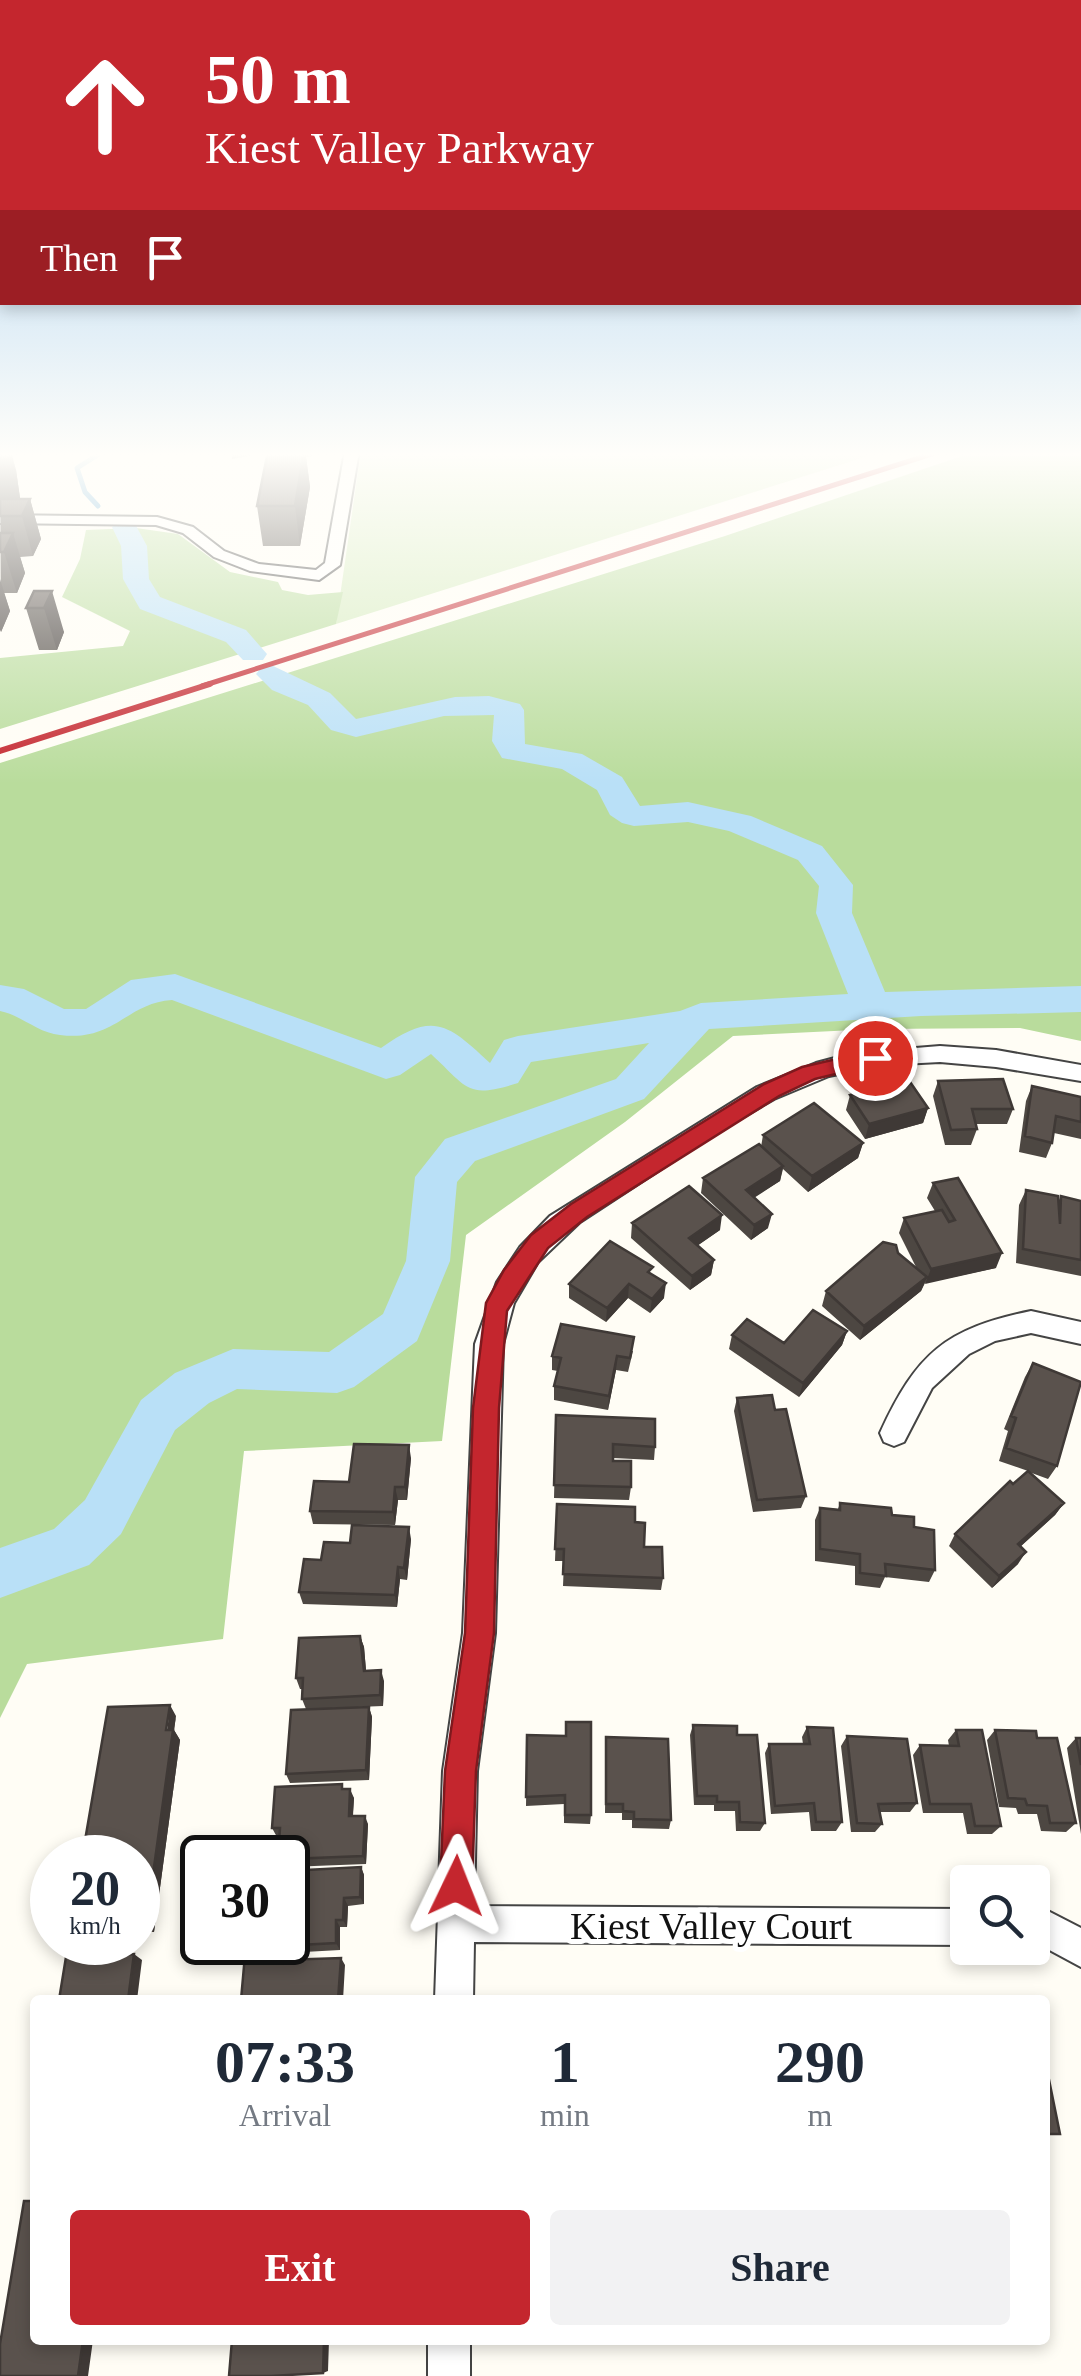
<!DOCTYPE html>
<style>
:root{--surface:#fff;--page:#f2f2f3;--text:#1f2937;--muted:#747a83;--accent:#c4262e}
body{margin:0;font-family:Georgia,serif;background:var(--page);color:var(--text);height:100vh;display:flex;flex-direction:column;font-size:38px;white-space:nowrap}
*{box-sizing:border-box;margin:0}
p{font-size:32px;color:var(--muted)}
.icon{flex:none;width:55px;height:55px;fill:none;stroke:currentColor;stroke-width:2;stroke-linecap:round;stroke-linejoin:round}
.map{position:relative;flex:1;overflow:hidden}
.drawer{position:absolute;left:30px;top:1995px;width:1020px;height:350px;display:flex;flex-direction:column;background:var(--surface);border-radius:10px;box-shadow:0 5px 15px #0003}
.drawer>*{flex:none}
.guide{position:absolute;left:0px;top:0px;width:1082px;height:305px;box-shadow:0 5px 15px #0003;background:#c4262e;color:#fff;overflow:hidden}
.buttons{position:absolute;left:950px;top:1865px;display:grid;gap:20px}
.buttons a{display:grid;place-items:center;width:100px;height:100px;border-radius:10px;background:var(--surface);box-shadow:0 5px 15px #0003;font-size:50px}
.speed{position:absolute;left:30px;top:1835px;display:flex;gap:20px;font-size:50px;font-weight:700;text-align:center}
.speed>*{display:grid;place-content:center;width:130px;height:130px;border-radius:50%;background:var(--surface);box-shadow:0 5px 15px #0003;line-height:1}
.speed small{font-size:25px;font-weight:400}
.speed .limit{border:5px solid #111;border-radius:15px;background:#fff;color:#111}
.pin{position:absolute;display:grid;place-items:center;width:85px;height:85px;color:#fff;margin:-42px;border:5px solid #fff;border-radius:50%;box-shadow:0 2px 10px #0007}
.me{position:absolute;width:110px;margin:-55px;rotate:2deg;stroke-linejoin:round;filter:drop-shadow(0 0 8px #0008)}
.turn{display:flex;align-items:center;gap:35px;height:210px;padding:0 40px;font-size:45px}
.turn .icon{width:130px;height:130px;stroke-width:2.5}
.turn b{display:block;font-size:70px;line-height:85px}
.then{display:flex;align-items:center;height:95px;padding:0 40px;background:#0003;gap:20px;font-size:38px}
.eta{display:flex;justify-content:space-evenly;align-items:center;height:170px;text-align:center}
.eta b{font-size:60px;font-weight:700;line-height:70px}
.action{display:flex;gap:20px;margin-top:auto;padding:20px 40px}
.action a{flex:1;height:115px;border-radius:10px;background:var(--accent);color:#fff;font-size:40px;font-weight:700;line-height:115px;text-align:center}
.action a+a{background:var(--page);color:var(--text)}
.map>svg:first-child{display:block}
.green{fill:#d5ebbd}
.forest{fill:#b9dc9c}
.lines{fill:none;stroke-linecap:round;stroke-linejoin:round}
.stream{stroke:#3f96cf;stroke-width:5}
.river{fill:#b9e0f7;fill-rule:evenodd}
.street-casing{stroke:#444;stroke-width:4}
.street{fill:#fff;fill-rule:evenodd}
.rail-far1{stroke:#c4262e;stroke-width:5}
.rail{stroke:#c4262e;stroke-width:6}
.wall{fill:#4d4742}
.shaded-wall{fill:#3f3936}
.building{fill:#5a524d;stroke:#3f3936;stroke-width:2.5}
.route{fill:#c4262e;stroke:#7f191e;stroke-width:2.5}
.labels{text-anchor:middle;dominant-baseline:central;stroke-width:10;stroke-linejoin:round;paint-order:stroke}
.near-street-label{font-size:38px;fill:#111;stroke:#fff}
</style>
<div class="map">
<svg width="1081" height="2376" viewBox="0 0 1081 2376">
<rect width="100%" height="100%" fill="#fffdf5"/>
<path class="green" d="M 361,451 L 884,451 L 336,624 Z"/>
<path class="forest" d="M 977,451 L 1081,451 L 1081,1041 L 1020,1028 L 875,1029 L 733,1036 L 625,1122 L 466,1235 L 442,1441 L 244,1451 L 223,1639 L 27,1664 L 0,1718 L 0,763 L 725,536 Z
M 136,528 L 178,534 L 230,572 L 278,582 L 282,590 L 308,595 L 343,592 L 336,624 L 0,729 L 0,658 L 123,646 L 130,631 L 62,597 L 80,559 L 86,530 Z"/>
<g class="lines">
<path class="stream" d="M 98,506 L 85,492 L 77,468 L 104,451"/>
<path class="river" d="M 125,519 L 134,522 L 147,546 L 149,579 L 160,597 L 246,630 L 267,654 L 263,660 L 243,660 L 226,642 L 140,609 L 123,579 L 121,546 L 112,527 Z
M 271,665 L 330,693 L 356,719 L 455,697 L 489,696 L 520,704 L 524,710 L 525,744 L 582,754 L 622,777 L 640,806 L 688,802 L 751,816 L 822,846 L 853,885 L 852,913 L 885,992 L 1081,986 L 1081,1012 L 921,1016 L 709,1029 L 644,1099 L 475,1161 L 457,1182 L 450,1261 L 417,1341 L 354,1387 L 337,1393 L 237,1389 L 209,1403 L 175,1430 L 121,1534 L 89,1565 L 0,1598 L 0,1548 L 54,1529 L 85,1500 L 141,1400 L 175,1373 L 233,1349 L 329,1352 L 383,1314 L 406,1261 L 415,1177 L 445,1139 L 616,1079 L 649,1043 L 531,1062 L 518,1083 C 466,1099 469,1089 431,1054 L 400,1075 L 386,1079 L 172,1000 C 126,1003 115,1042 60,1035 C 38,1033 21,1015 0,1011 L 0,985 L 24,989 L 64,1009 L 86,1009 L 131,980 L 175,974 L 381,1048 C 433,1011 447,1023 490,1063 L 504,1040 L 518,1036 L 680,1011 L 701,1003 L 848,994 L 816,913 L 819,886 L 798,860 L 729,831 L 688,822 L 634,826 L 622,823 L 610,815 L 597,790 L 562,769 L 502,758 L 492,741 L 494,715 L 444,716 L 356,737 L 331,730 L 308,705 L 272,690 L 256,674 L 261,668 Z"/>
<g class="street-casing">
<path id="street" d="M 345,451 L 359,451 L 340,565 L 319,580 L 250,571 L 214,557 L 183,533 L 156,525 L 0,523 L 0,515 L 157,517 L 193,527 L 224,551 L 259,564 L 316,570 L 325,563 Z
M 940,1046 L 996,1050 L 1081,1065 L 1081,1081 L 996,1067 L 940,1062 L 883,1065 L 829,1076 L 774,1099 L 719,1131 L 580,1222 L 538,1262 L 514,1303 L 503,1344 L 495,1633 L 477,1771 L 474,1906 L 968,1909 L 968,1945 L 474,1942 L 473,2000 L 435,2000 L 443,1771 L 463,1633 L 475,1344 L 497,1282 L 520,1247 L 550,1216 L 757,1087 L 816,1063 L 854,1053 Z
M 1031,1311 L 1081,1322 L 1081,1344 L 1031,1333 L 995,1341 L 969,1354 L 932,1388 L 904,1442 L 894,1446 L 884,1442 L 880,1433 C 917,1353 945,1329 1031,1311 Z
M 1032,1910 L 1046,1910 L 1081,1928 L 1081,1967 L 1042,1946 L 1032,1946 Z
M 428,2340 L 470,2340 L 470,2376 L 428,2376 Z"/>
</g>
<use href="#street" class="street"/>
<path class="rail-far1" d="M 202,686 L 941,451"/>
<path class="rail" d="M 0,751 L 210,684"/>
</g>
<path class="wall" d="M 0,451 L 16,470 L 20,498 L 30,499 L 41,539 L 33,556 L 20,557 L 25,573 L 17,593 L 4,593 L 10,611 L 1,632 Z
M 268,451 L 335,452 L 306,457 L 310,487 L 300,546 L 263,546 L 257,506 Z
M 34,591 L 64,632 L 57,650 L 39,650 L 26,608 Z
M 938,1081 L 1013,1109 L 1007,1124 L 976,1124 L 977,1129 L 971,1145 L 945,1145 L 933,1096 Z
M 1032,1086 L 1081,1097 L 1081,1139 L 1054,1133 L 1052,1143 L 1046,1158 L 1019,1152 L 1026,1101 Z
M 850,1095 L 928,1108 L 923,1123 L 865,1139 L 846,1110 Z
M 763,1135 L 863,1143 L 858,1158 L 808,1192 L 783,1169 L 780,1181 L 754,1197 L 768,1228 L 751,1240 L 701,1193 L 703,1178 L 761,1147 Z
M 933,1183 L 996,1268 L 925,1283 L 921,1291 L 860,1340 L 822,1306 L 826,1291 L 898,1253 L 917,1269 L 899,1233 L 904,1218 L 935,1211 L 927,1198 Z
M 1026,1190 L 1058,1203 L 1061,1196 L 1081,1201 L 1081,1276 L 1016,1263 L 1019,1205 Z
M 632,1223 L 720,1230 L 698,1245 L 714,1260 L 711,1275 L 690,1290 L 631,1238 Z
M 652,1275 L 664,1298 L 650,1313 L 628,1298 L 606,1322 L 569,1298 L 569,1284 Z
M 847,1331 L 842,1345 L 799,1397 L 729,1349 L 732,1335 L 784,1343 Z
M 633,1351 L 628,1372 L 616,1370 L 608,1410 L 554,1400 L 554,1386 L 558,1371 L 552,1370 L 552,1356 Z
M 1033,1363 L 1057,1466 L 1048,1479 L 1029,1472 L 1064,1503 L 1055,1515 L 1020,1547 L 1018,1564 L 992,1588 L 949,1546 L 955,1534 L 1028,1471 L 999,1461 L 1008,1431 L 1004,1429 L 1025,1377 Z
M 737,1398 L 775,1410 L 806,1496 L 801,1508 L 753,1512 L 734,1411 Z
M 556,1415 L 655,1447 L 654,1460 L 613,1458 L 613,1461 L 631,1487 L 629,1500 L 554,1498 Z
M 411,1458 L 407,1500 L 398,1500 L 395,1525 L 313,1524 L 310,1511 L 349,1482 Z
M 840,1503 L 892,1515 L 914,1527 L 935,1570 L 929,1582 L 885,1577 L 880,1588 L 855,1585 L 855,1566 L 815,1561 L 815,1520 L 820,1508 L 838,1509 Z
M 557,1504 L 635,1522 L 644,1547 L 663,1578 L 661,1590 L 563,1586 L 564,1561 L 555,1561 Z
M 411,1539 L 407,1580 L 400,1579 L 397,1607 L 303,1604 L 299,1592 L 321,1560 L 350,1543 Z
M 360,1636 L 364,1647 L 366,1671 L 384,1681 L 383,1706 L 306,1709 L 302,1699 L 302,1689 L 300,1689 L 296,1678 Z
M 369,1707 L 372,1717 L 369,1780 L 290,1783 L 286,1774 Z
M 176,1716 L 174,1730 L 180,1740 L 154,1932 L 138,1932 L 138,1858 Z
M 693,1725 L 737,1735 L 765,1823 L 760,1831 L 736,1831 L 735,1811 L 714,1811 L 714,1805 L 694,1805 L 690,1735 Z
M 807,1727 L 842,1822 L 836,1831 L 811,1831 L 809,1812 L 771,1814 L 765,1753 L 769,1744 L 803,1744 L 802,1737 Z
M 956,1730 L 1001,1826 L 992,1834 L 967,1834 L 963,1813 L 923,1813 L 913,1755 L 920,1745 L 949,1746 L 948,1740 Z
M 995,1730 L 1037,1738 L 1076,1823 L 1066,1832 L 1041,1831 L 1037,1814 L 1018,1814 L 1016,1808 L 999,1807 L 987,1740 Z
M 527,1735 L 591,1815 L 590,1824 L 564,1823 L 564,1804 L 526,1806 Z
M 847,1736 L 917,1803 L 910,1812 L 880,1812 L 882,1824 L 875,1832 L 851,1832 L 841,1746 Z
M 606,1737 L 671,1820 L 669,1829 L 632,1828 L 632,1820 L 622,1820 L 622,1813 L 605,1813 Z
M 1076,1738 L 1081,1738 L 1081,1834 L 1067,1748 Z
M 344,1789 L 354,1798 L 353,1816 L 368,1824 L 366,1864 L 288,1867 L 288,1858 L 279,1836 L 277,1837 L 272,1828 Z
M 361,1867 L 364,1875 L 364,1904 L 348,1906 L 347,1927 L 340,1927 L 340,1950 L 268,1954 L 262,1947 Z"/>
<path class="shaded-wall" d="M 8,451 L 11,451 L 16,470 L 20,498 L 0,501 L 0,460 Z
M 231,451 L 266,451 L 266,453 L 232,459 Z
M 300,451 L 335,452 L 306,457 L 310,487 L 300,546 L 295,506 Z
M 30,499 L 41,539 L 33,556 L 22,516 Z
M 13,533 L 25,573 L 17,593 L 4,552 Z
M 0,579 L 10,611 L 1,632 L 0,630 Z
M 52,591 L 64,632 L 57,650 L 44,608 Z
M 928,1108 L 923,1123 L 865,1139 L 869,1124 Z
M 863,1143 L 858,1158 L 808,1192 L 812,1176 Z
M 783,1166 L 780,1181 L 743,1205 L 746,1190 Z
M 772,1214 L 768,1228 L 751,1240 L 754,1225 Z
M 722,1215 L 720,1230 L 687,1253 L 689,1238 Z
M 1002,1253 L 996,1268 L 925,1284 L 931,1269 Z
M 714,1260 L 711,1275 L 690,1290 L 692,1276 Z
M 927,1277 L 921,1291 L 860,1340 L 864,1326 Z
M 666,1283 L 664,1298 L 650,1313 L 652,1299 Z
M 629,1284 L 628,1298 L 606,1322 L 607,1308 Z
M 847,1331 L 842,1345 L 799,1397 L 803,1383 Z
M 617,1356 L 616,1370 L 608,1410 L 609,1396 Z
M 409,1445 L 411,1458 L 407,1500 L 405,1487 Z
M 395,1487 L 398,1500 L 395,1525 L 393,1512 Z
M 1064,1503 L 1055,1515 L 1010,1556 L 1018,1544 Z
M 409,1527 L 411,1539 L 407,1580 L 404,1568 Z
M 1026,1552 L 1018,1564 L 992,1588 L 999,1576 Z
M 398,1567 L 400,1579 L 397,1607 L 395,1595 Z
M 360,1636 L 364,1647 L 367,1681 L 364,1671 Z
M 381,1670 L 384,1681 L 383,1706 L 380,1695 Z
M 170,1705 L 176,1716 L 174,1730 L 180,1740 L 154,1932 L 146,1925 Z
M 369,1707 L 372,1717 L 369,1780 L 366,1770 Z
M 350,1789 L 354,1798 L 352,1825 L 349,1816 Z
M 365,1816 L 368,1824 L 366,1864 L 363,1856 Z
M 361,1867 L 364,1875 L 364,1904 L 360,1897 Z
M 344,1898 L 348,1906 L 347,1927 L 343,1920 Z
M 336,1920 L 340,1927 L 340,1950 L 336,1943 Z
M 134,1954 L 142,1960 L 137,2000 L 128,2000 Z
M 341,1958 L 345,1965 L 343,2000 L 338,2000 Z
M 83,2340 L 93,2340 L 88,2376 L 78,2376 Z
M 324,2340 L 329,2340 L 328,2371 L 323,2373 Z"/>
<path class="building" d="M 0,451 L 8,451 L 9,459 L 0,460 Z
M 268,451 L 304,451 L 295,506 L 257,506 Z
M 0,499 L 30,499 L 22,516 L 0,516 Z
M 0,533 L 13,533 L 4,552 L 0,552 Z
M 34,591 L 52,591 L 44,608 L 26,608 Z
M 908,1079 L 928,1108 L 869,1124 L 850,1095 Z
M 1003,1079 L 1013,1109 L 972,1109 L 977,1129 L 951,1130 L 938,1081 Z
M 1032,1086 L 1081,1097 L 1081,1122 L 1056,1116 L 1052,1143 L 1025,1136 Z
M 814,1103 L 863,1143 L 812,1176 L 763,1135 Z
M 759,1144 L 783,1166 L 746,1190 L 772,1214 L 754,1225 L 703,1178 Z
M 958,1178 L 1002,1253 L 931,1269 L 904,1218 L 942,1210 L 949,1222 L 955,1220 L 933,1183 Z
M 689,1186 L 722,1215 L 689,1238 L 714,1260 L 692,1276 L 632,1223 Z
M 1026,1190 L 1058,1196 L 1060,1224 L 1061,1196 L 1081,1201 L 1081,1260 L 1023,1249 Z
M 610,1241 L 653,1267 L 648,1272 L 666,1283 L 652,1299 L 629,1284 L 607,1308 L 569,1284 Z
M 883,1242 L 896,1245 L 898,1253 L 927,1277 L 864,1326 L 826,1291 Z
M 813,1310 L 847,1331 L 803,1383 L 732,1335 L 747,1319 L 784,1343 Z
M 561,1324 L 634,1337 L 630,1358 L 617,1356 L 609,1396 L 554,1386 L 561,1358 L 552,1356 Z
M 1033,1363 L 1081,1382 L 1057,1466 L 1006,1448 L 1016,1418 L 1011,1416 Z
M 772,1395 L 775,1410 L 786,1409 L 806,1496 L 757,1500 L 737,1398 Z
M 556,1415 L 655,1419 L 655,1447 L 613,1444 L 613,1461 L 631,1461 L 631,1487 L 554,1485 Z
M 354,1444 L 409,1445 L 405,1487 L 395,1487 L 393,1512 L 310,1511 L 314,1481 L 349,1482 Z
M 1028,1471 L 1064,1503 L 1018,1544 L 1026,1552 L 999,1576 L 955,1534 L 1010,1481 L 1013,1484 Z
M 840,1503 L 891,1508 L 892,1515 L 914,1517 L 914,1527 L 934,1530 L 935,1570 L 885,1564 L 886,1576 L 860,1573 L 860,1554 L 820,1549 L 820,1508 L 840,1510 Z
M 557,1504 L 635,1507 L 635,1522 L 645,1523 L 644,1547 L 662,1547 L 663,1578 L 563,1574 L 564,1549 L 555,1549 Z
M 352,1525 L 409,1527 L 404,1568 L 398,1567 L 395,1595 L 299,1592 L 304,1559 L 321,1560 L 324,1542 L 350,1543 Z
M 360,1636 L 364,1671 L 381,1670 L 380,1695 L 302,1699 L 303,1678 L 296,1678 L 299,1638 Z
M 170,1705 L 166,1730 L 173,1730 L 146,1925 L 138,1925 L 138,1858 L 82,1858 L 108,1707 Z
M 369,1707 L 366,1770 L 286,1774 L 291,1710 Z
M 566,1722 L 591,1722 L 591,1815 L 565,1815 L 565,1795 L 526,1797 L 527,1735 L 566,1736 Z
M 693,1725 L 737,1726 L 737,1735 L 757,1735 L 765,1823 L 740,1822 L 739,1802 L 717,1802 L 717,1796 L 697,1796 Z
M 807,1727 L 833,1728 L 842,1822 L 816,1822 L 814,1803 L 775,1806 L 769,1744 L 810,1744 Z
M 956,1730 L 982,1730 L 1001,1826 L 975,1826 L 971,1804 L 930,1804 L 920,1745 L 959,1746 Z
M 995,1730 L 1036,1731 L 1037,1738 L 1057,1738 L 1076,1823 L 1050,1823 L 1047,1806 L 1027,1805 L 1025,1799 L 1008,1798 Z
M 847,1736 L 907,1739 L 917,1803 L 878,1804 L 882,1824 L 857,1823 Z
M 606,1737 L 668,1739 L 671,1820 L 634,1819 L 634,1812 L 623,1811 L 623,1804 L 606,1804 Z
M 1076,1738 L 1081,1738 L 1081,1765 Z
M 342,1784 L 342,1789 L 350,1789 L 349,1816 L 365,1816 L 363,1856 L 288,1859 L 288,1858 L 278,1858 L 280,1828 L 272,1828 L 275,1787 Z
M 361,1867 L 360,1897 L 344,1898 L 343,1920 L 336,1920 L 336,1943 L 262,1947 L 263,1942 L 288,1942 L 288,1871 Z
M 134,1954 L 128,2000 L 59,2000 L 66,1957 Z
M 245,1955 L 282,1955 L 282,1960 L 341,1958 L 338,2000 L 241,2000 Z
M 1045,2060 L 1060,2134 L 1045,2134 Z
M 35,2155 L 35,2176 L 32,2176 Z
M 24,2201 L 35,2201 L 35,2340 L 83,2340 L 78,2376 L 0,2376 L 0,2344 Z
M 232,2340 L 324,2340 L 323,2373 L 271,2376 L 229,2376 Z"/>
<linearGradient id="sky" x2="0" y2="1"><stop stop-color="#95c6ee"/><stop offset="0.58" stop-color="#fffefa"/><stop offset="1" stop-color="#fffefa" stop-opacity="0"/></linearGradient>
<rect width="1081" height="784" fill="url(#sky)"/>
<path class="route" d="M 875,1050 L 882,1052 L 885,1058 L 882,1063 L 815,1079 L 779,1096 L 587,1217 L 548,1248 L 507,1311 L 499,1408 L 494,1633 L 476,1771 L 472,1886 L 467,1897 L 456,1902 L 444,1897 L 440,1886 L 445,1771 L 465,1633 L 473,1408 L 486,1303 L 504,1270 L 531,1235 L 571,1204 L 764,1084 L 802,1067 Z"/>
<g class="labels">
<g class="near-street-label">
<text x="711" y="1926">Kiest Valley Court</text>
</g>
</g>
</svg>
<div class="buttons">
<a><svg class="icon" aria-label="search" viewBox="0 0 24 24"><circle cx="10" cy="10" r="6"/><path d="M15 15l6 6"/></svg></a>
</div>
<div class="speed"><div>20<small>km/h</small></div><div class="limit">30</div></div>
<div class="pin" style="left:875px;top:1058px;background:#d93025"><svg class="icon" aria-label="arrive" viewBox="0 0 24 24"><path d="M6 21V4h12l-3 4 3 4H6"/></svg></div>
<svg class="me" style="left:456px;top:1886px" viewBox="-20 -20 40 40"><path d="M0-17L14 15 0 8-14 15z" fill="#c4262e" stroke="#fff" stroke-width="4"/></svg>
<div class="guide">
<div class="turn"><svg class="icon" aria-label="ahead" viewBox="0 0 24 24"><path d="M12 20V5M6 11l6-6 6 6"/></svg><div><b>50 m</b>Kiest Valley Parkway</div></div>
<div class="then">Then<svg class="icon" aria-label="arrive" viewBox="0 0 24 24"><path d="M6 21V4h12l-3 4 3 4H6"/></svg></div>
</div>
<section class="drawer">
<div class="eta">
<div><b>07:33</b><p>Arrival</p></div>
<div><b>1</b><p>min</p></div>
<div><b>290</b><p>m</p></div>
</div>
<div class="action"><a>Exit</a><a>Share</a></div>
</section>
</div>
